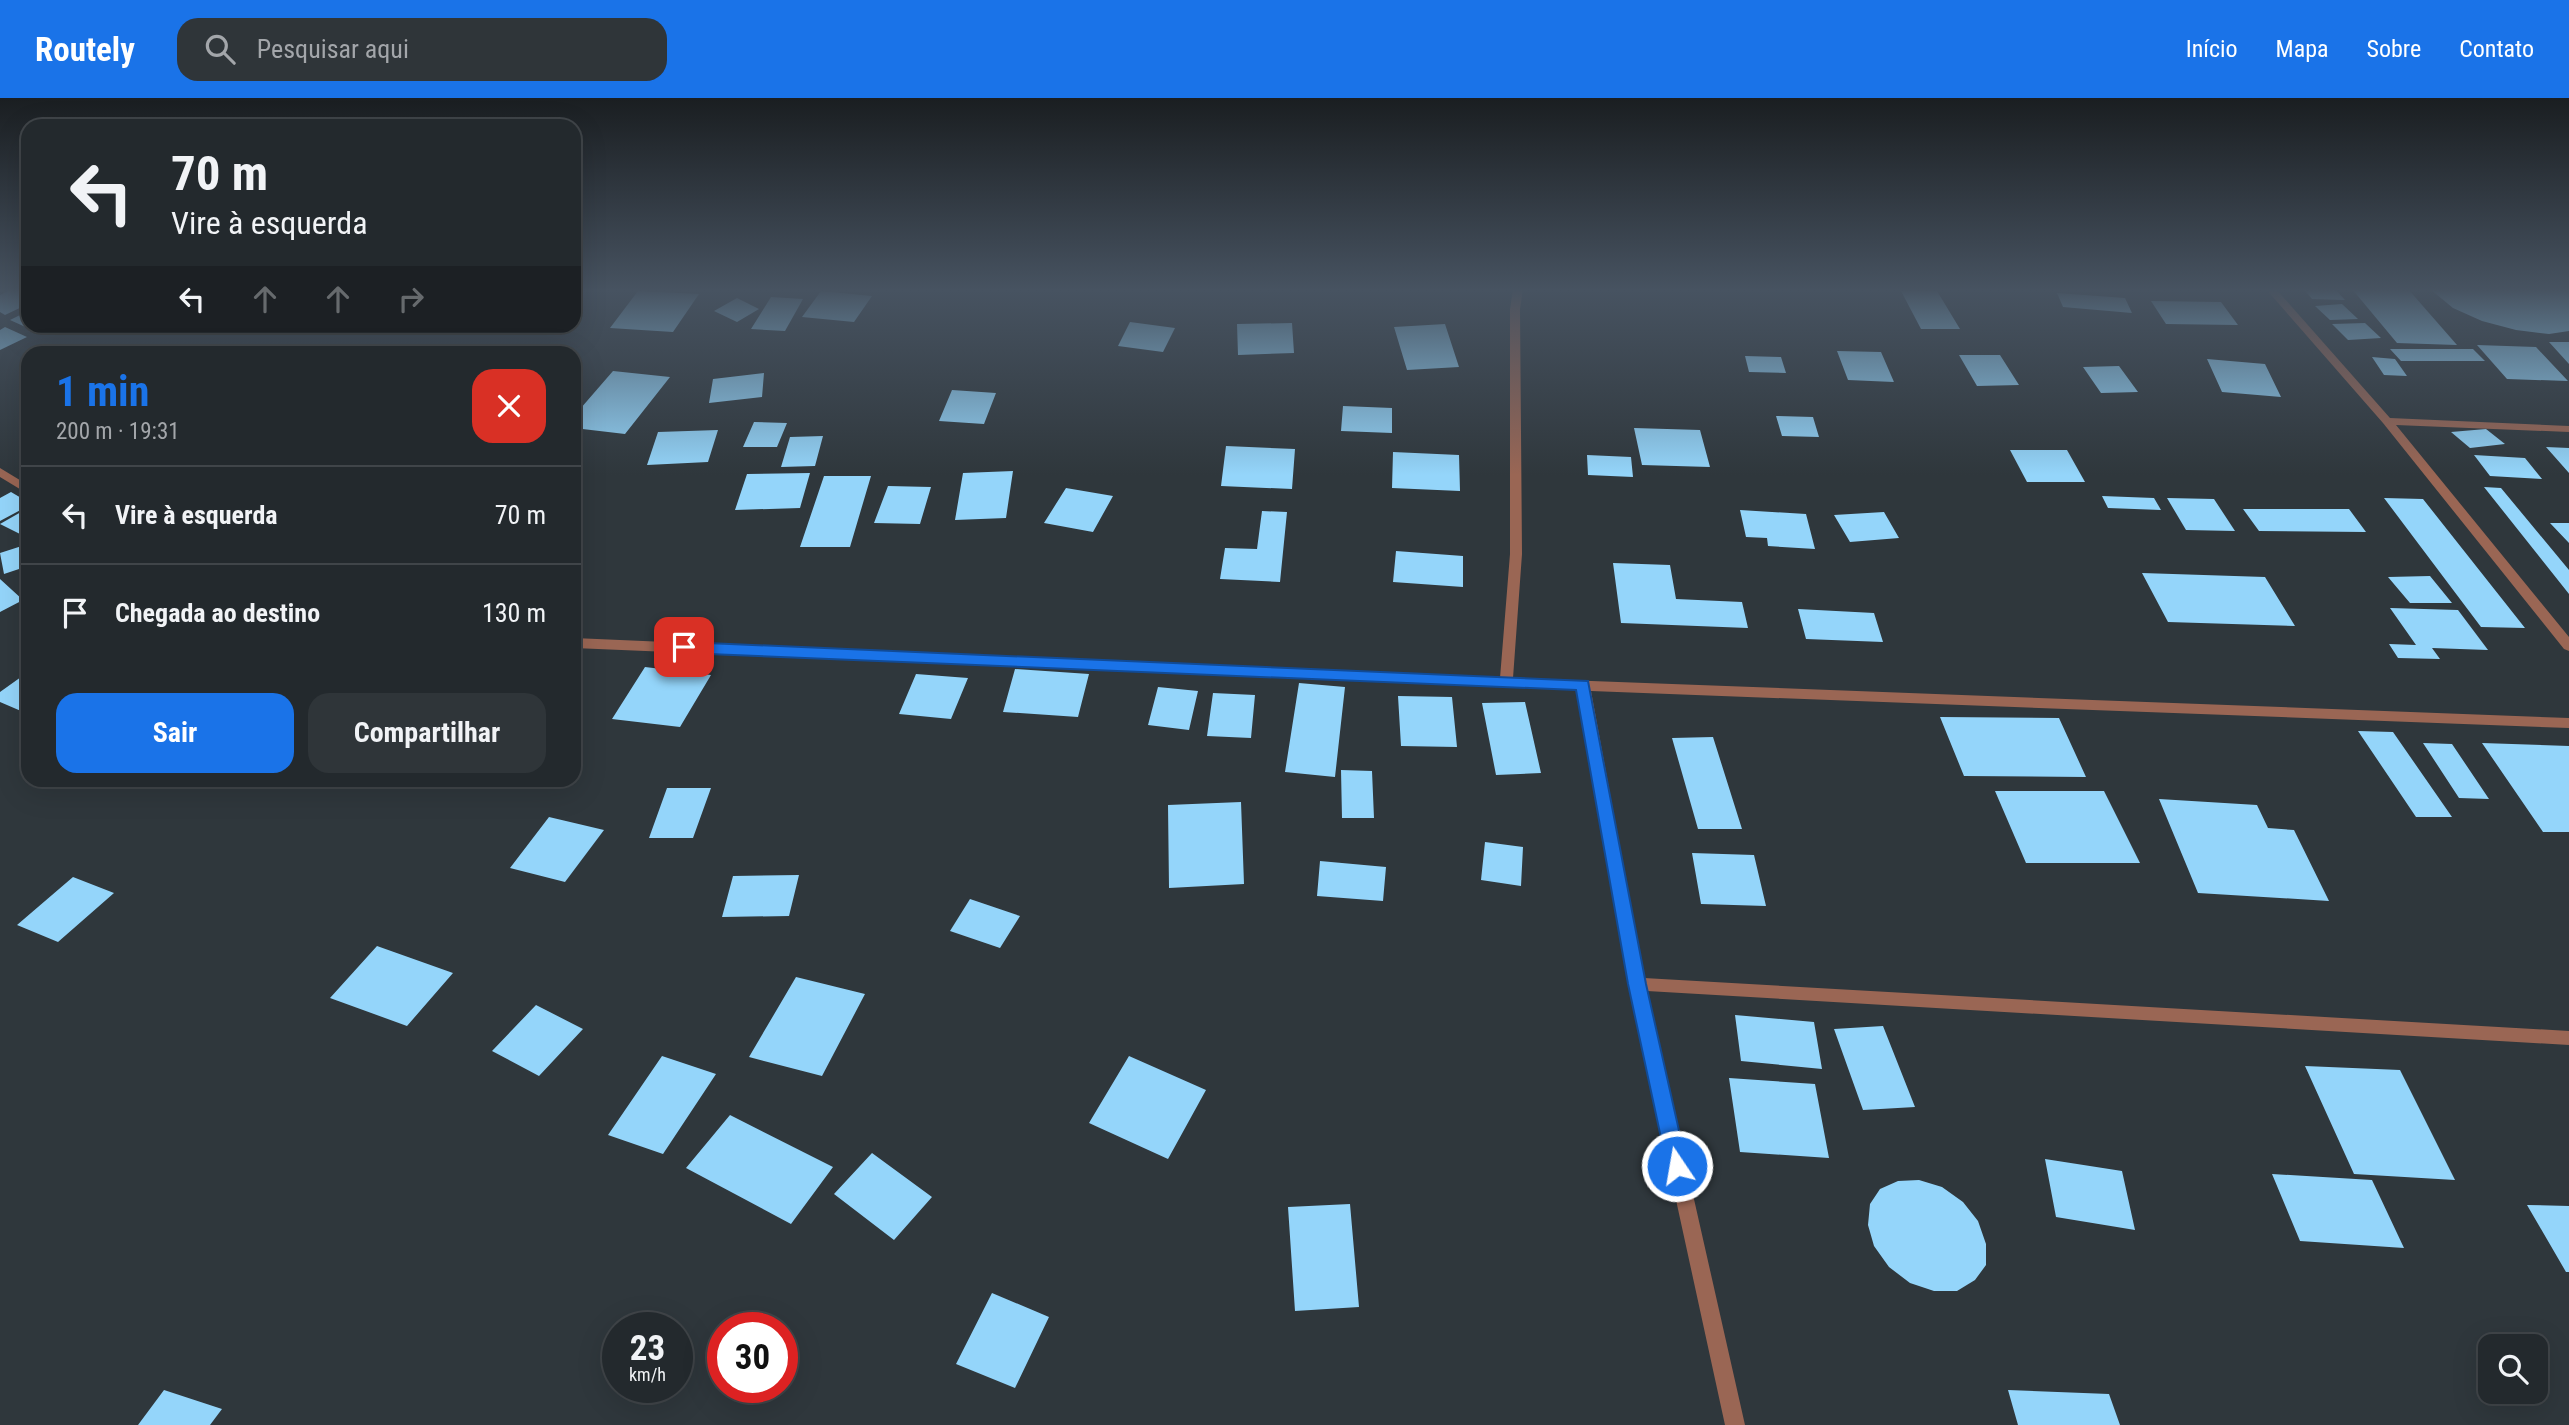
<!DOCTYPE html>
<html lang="pt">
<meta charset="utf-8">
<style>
:root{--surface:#23292d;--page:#2f3539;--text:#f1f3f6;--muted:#a3a6aa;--line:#404549;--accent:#1a73e8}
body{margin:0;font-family:"Roboto Condensed",sans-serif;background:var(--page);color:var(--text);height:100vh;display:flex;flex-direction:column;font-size:26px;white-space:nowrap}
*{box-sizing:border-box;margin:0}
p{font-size:23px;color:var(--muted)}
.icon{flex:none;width:38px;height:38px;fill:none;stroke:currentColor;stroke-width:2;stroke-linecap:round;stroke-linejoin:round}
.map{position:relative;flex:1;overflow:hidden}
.drawer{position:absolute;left:21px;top:248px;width:560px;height:441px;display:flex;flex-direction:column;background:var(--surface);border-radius:21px;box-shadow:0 7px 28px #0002,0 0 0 2px var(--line)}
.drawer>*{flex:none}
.top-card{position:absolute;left:21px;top:21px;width:560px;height:214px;border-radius:21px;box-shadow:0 7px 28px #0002,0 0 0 2px var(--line);background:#23292d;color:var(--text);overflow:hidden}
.tools{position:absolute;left:2478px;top:1236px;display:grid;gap:14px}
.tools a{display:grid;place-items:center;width:70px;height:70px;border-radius:14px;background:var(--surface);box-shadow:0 7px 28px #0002,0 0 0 2px var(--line);font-size:35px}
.speed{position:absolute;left:602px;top:1214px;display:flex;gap:14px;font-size:35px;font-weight:700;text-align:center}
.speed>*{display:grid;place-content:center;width:91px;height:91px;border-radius:50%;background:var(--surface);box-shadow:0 7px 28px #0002,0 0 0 2px var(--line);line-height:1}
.speed small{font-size:18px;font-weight:400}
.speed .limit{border:10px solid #d22;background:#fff;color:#111}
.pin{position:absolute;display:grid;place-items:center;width:60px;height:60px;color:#fff;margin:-30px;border-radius:14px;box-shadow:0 4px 10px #0006}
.me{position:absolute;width:77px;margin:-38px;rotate:348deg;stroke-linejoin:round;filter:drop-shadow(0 0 5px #0008)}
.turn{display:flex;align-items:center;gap:24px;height:147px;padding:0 35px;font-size:32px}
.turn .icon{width:91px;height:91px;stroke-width:2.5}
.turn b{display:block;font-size:49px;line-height:60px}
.lanes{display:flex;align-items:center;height:66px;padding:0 35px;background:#0003;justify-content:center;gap:35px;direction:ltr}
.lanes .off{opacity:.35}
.round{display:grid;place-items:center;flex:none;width:74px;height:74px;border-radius:21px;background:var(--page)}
.headline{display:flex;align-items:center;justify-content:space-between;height:119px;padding:0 35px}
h1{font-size:42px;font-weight:700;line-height:52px;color:var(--accent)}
.cta{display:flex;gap:14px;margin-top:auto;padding:14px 35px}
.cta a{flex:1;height:80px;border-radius:21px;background:var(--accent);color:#fff;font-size:28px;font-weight:700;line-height:80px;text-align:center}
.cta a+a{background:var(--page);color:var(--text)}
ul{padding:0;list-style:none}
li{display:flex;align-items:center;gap:21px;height:98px;padding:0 35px;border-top:2px solid var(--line)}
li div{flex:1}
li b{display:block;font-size:26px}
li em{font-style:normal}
header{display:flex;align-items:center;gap:42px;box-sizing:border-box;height:98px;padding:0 35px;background:var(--accent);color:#fff}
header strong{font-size:33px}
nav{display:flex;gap:38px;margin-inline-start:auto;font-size:24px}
.search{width:490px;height:63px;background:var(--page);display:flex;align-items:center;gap:18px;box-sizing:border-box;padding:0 24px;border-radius:21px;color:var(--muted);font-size:26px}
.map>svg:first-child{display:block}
.building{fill:#94d5fa}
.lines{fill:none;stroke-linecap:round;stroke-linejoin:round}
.minor{fill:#9a6654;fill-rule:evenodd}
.route{fill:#1a73e8;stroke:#114b97;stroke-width:2}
</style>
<header>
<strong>Routely</strong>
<div class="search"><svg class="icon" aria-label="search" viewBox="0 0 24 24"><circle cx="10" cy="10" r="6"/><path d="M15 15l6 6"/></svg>Pesquisar aqui</div>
<nav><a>Início</a><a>Mapa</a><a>Sobre</a><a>Contato</a></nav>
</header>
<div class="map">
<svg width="2569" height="1327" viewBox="0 0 2569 1327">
<rect width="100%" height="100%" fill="#2f373c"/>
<path class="building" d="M 12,191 L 28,193 L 28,206 L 5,217 L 0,214 L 0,197 Z
M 2304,191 L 2335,191 L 2345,202 L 2312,201 Z
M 2352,191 L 2408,191 L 2457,247 L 2397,245 Z
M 2430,191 L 2569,191 L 2569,233 L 2549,236 L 2516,232 L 2482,223 L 2453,210 Z
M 638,193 L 699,196 L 673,234 L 610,230 Z
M 821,193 L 872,198 L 854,224 L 802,219 Z
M 1901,193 L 1937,193 L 1960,231 L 1921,231 Z
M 2057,195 L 2125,200 L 2132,215 L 2063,209 Z
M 771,199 L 803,201 L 785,233 L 751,231 Z
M 737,200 L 759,211 L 737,224 L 714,213 Z
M 2151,203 L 2221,204 L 2238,227 L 2166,226 Z
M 2342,206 L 2358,221 L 2330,222 L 2315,208 Z
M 28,213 L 28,228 L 36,228 L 30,231 L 10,222 Z
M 1130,224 L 1175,230 L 1163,254 L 1118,248 Z
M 1292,225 L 1294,255 L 1238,257 L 1237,226 Z
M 2365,225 L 2381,240 L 2348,242 L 2332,226 Z
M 1445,226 L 1459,269 L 1407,272 L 1394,229 Z
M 5,229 L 27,239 L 0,252 L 0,232 Z
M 2549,244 L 2569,244 L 2569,266 Z
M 2477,247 L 2536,249 L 2568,283 L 2507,281 Z
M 2390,251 L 2473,251 L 2485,263 L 2401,263 Z
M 1837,253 L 1881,254 L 1894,284 L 1848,282 Z
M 1959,257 L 2000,257 L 2019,287 L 1977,288 Z
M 1745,258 L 1781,259 L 1786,275 L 1749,274 Z
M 2372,259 L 2395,261 L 2407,278 L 2384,277 Z
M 2207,261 L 2265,266 L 2281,299 L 2222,294 Z
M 2119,268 L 2138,294 L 2101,295 L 2083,269 Z
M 613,273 L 670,279 L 625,336 L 574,330 L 574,318 Z
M 764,275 L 762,299 L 709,305 L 713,281 Z
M 952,292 L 996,295 L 984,326 L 939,323 Z
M 1343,308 L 1392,310 L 1392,335 L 1341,333 Z
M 1776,318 L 1813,319 L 1819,339 L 1782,338 Z
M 754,324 L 787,325 L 777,349 L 743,349 Z
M 1634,330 L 1700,332 L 1710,369 L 1642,367 Z
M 2486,331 L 2505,346 L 2470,350 L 2451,334 Z
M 718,332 L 708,364 L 647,367 L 658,334 Z
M 823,338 L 815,368 L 781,369 L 790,339 Z
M 1226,348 L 1295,351 L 1292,391 L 1221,388 Z
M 2546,349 L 2569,350 L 2569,375 Z
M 2010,352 L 2067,352 L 2085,384 L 2027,384 Z
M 1393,354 L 1459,357 L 1460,393 L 1392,390 Z
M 1587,357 L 1631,359 L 1633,379 L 1588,377 Z
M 2474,357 L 2525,360 L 2542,381 L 2490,378 Z
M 1013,373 L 1006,420 L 955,422 L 963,375 Z
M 810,375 L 800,410 L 735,412 L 747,376 Z
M 824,378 L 871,378 L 850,449 L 800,449 Z
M 888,388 L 931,389 L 920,426 L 874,425 Z
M 2484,389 L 2501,390 L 2569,472 L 2569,496 Z
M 1066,390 L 1113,398 L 1093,434 L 1044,425 Z
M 11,394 L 28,404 L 28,408 L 0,423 L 0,400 Z
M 2102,398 L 2154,400 L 2161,412 L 2108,410 Z
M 2167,400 L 2214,401 L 2235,433 L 2186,432 Z
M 2384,400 L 2423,401 L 2525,530 L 2481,529 Z
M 28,410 L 28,440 L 0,426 Z
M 2243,411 L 2349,411 L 2366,434 L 2259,433 Z
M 1740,412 L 1806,416 L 1815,451 L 1768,448 L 1767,440 L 1746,439 Z
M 1262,413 L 1287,414 L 1280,484 L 1220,481 L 1225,450 L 1257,451 Z
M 1884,414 L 1899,440 L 1850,444 L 1834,417 Z
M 2550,425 L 2569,425 L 2569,445 Z
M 28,446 L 28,468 L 4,476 L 0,455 Z
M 1396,453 L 1463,458 L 1463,489 L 1393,484 Z
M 1613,465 L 1670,467 L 1676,501 L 1742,504 L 1748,530 L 1621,525 Z
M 2142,475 L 2265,479 L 2295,528 L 2168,524 Z
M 2430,478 L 2452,505 L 2410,505 L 2388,479 Z
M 0,481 L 23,502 L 0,514 Z
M 2390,510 L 2458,512 L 2488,552 L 2432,550 L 2440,561 L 2398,560 L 2389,546 L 2416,547 Z
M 1798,511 L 1874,515 L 1883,544 L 1806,541 Z
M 645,569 L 711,577 L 680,629 L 612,621 Z
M 1015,571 L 1089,576 L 1078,619 L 1003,614 Z
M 28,574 L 28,616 L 0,604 L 0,594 Z
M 916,576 L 968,580 L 951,621 L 899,616 Z
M 1299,585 L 1345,589 L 1335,679 L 1285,674 Z
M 1158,589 L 1198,593 L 1189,632 L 1148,627 Z
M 1213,595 L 1255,597 L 1251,640 L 1207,638 Z
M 1398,598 L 1452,599 L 1457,649 L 1401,648 Z
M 1525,604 L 1541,675 L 1496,677 L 1482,605 Z
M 1940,619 L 2059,620 L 2086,679 L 1964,678 Z
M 2358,633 L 2393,634 L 2452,719 L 2416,719 Z
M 1713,639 L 1742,731 L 1698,731 L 1672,640 Z
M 2423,645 L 2452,646 L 2489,701 L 2459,700 Z
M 2482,645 L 2569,648 L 2569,734 L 2543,734 Z
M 1341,672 L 1372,673 L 1374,720 L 1342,720 Z
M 667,690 L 711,690 L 693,740 L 649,740 Z
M 1995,693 L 2104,693 L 2140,765 L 2026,765 Z
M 2159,701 L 2257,707 L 2268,730 L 2294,732 L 2329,803 L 2198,795 Z
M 1241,704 L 1244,786 L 1169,790 L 1168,707 Z
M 549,719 L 604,732 L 565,784 L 510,770 Z
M 1485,744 L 1523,749 L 1521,788 L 1481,782 Z
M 1692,755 L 1754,757 L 1766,808 L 1701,806 Z
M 1320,763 L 1386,769 L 1383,803 L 1317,798 Z
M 799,777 L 789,818 L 722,819 L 733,778 Z
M 73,779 L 114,795 L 58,844 L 17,827 Z
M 970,801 L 1020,818 L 1000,850 L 950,833 Z
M 377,848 L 453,875 L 407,928 L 330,900 Z
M 796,879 L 865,896 L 822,978 L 749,959 Z
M 536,907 L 583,931 L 539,978 L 492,953 Z
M 1735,917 L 1814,924 L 1822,971 L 1741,963 Z
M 1883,928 L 1915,1009 L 1863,1012 L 1834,931 Z
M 662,958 L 716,976 L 663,1056 L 608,1037 Z
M 1129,958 L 1206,992 L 1168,1061 L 1089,1025 Z
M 2305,968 L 2400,972 L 2455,1082 L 2354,1076 Z
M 1729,980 L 1815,986 L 1829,1060 L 1740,1054 Z
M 730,1017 L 833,1069 L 791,1126 L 686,1070 Z
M 872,1055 L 932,1099 L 894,1142 L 834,1096 Z
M 2045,1061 L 2122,1073 L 2135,1132 L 2056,1119 Z
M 2272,1076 L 2372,1082 L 2404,1150 L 2300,1143 Z
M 1919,1082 L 1942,1089 L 1963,1104 L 1978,1123 L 1986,1146 L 1986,1167 L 1975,1182 L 1957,1193 L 1934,1193 L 1910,1185 L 1889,1169 L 1874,1148 L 1868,1127 L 1870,1106 L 1880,1091 L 1898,1083 Z
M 1350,1106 L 1359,1209 L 1295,1213 L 1288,1109 Z
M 2527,1107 L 2569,1108 L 2569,1174 L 2566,1174 Z
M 992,1195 L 1049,1219 L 1015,1290 L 956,1266 Z
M 164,1292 L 222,1311 L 210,1327 L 138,1327 Z
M 2008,1292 L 2109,1296 L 2120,1327 L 2018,1327 Z"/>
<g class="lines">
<path class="minor" d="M 1513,191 L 1523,191 L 1520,211 L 1522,456 L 1513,580 L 2569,620 L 2569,630 L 1591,593 L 1644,880 L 2569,933 L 2569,947 L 1647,893 L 1745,1327 L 1725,1327 L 1629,886 L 1577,592 L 574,550 L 574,540 L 1500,580 L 1510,456 L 1510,211 Z
M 2266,191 L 2276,191 L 2390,320 L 2569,328 L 2569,334 L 2396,327 L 2569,539 L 2569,553 L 2564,551 L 2383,325 Z
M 0,370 L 28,387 L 28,396 L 0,379 Z"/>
</g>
<linearGradient id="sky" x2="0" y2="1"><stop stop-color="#1a1e21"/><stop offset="0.51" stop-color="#475361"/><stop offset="1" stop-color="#475361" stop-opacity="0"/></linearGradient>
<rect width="2569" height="377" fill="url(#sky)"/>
<path class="route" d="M 684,544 L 1588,583 L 1646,886 L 1687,1068 L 1684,1074 L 1677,1077 L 1670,1074 L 1667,1068 L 1628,886 L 1576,592 L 684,555 L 676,549 Z"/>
</svg>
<div class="tools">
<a><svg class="icon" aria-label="search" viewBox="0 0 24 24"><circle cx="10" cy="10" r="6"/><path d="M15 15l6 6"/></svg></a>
</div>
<div class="speed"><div>23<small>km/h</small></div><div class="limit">30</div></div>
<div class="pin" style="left:684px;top:549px;background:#d93025"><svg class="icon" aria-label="arrive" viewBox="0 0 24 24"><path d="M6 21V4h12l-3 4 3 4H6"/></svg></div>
<svg class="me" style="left:1677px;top:1068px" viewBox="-20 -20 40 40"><circle r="17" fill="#1a73e8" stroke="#fff" stroke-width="3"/><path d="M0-11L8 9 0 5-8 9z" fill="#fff"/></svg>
<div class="top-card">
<div class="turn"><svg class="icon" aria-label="left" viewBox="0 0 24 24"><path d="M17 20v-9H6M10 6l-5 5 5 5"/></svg><div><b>70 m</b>Vire à esquerda</div></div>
<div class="lanes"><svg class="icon" aria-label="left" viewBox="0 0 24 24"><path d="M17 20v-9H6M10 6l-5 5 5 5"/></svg><svg class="icon off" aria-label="ahead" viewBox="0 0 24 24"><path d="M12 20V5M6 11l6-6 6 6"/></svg><svg class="icon off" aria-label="ahead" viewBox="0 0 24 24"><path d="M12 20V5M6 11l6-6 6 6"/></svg><svg class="icon off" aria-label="right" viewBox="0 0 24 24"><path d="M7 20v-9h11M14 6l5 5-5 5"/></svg></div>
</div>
<section class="drawer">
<div class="headline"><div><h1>1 min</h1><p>200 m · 19:31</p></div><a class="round" style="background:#d93025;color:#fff"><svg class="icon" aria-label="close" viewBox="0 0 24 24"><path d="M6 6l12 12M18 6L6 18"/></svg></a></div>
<ul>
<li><svg class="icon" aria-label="left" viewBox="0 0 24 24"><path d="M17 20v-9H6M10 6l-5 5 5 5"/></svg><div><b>Vire à esquerda</b></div><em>70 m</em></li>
<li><svg class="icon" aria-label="arrive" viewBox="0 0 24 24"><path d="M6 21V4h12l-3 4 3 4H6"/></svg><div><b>Chegada ao destino</b></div><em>130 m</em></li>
</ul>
<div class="cta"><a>Sair</a><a>Compartilhar</a></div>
</section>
</div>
